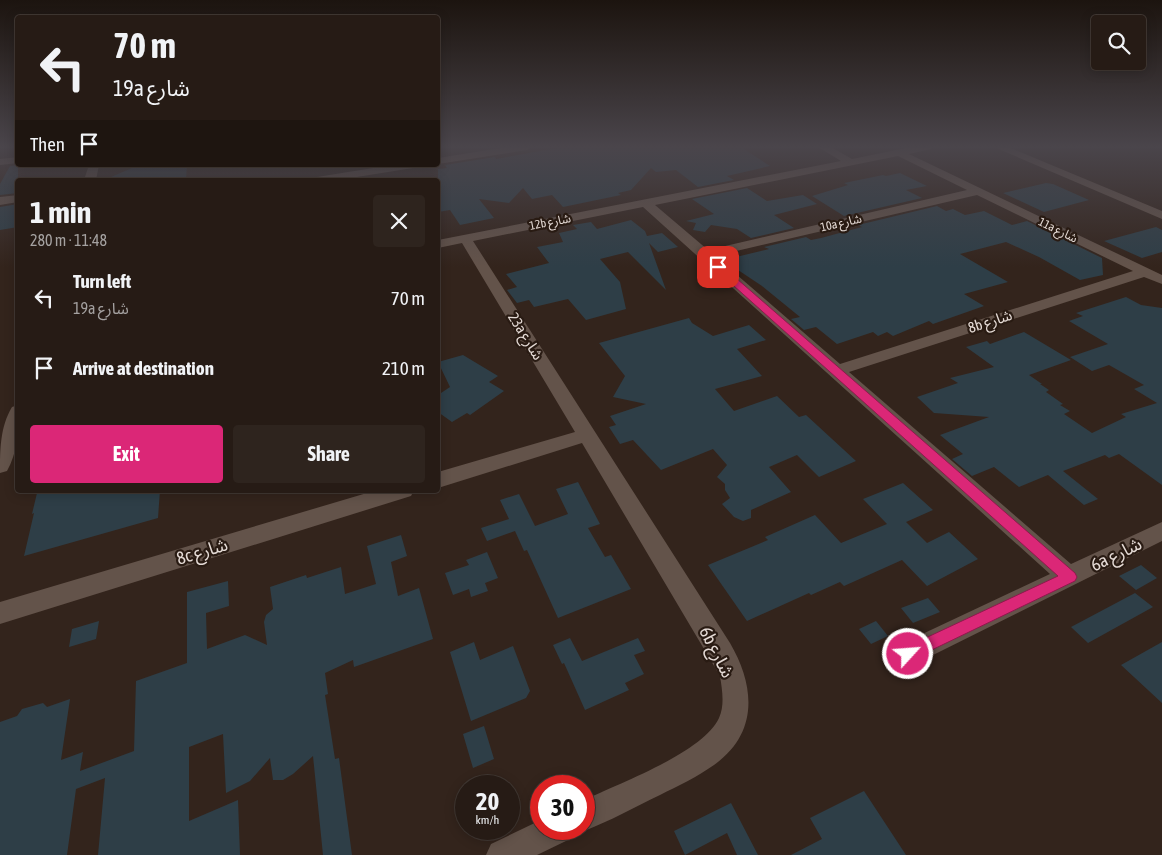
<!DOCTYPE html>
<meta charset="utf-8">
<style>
:root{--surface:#261b15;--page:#2e241e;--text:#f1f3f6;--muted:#a4a1a0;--line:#423934;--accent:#db2777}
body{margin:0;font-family:"Asap Condensed","Noto Sans Arabic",sans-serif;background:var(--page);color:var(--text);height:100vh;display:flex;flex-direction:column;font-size:19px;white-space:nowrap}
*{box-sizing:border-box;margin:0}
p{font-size:16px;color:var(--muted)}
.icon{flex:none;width:28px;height:28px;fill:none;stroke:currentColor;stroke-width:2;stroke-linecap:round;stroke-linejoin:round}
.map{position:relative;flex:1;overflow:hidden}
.drawer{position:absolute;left:15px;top:178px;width:425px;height:315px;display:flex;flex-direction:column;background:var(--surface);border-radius:5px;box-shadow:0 2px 12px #0003,0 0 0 1px var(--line)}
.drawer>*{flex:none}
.hud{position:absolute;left:15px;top:15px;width:425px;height:152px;border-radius:5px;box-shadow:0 2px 12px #0003,0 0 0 1px var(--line);background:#261b15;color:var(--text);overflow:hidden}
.buttons{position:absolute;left:1091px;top:15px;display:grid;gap:10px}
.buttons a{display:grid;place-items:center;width:55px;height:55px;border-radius:5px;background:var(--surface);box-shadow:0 2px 12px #0003,0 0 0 1px var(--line);font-size:25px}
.speed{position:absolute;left:455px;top:775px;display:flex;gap:10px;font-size:25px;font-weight:700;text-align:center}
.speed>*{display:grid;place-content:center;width:65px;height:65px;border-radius:50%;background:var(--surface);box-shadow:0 2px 12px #0003,0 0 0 1px var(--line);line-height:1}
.speed small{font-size:12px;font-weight:400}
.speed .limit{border:8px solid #d22;background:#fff;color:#111}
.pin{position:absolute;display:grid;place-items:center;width:42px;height:42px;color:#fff;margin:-21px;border-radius:10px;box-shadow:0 2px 8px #0006}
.me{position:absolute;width:55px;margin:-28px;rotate:64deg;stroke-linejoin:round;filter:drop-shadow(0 0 4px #0008)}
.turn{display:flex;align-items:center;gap:18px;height:105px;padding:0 15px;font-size:22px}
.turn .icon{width:65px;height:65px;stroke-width:2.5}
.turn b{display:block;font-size:35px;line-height:42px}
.then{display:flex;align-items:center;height:48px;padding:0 15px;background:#0003;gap:10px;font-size:19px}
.round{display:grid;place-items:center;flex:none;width:52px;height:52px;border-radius:5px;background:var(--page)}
.headline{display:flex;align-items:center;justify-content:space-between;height:85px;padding:0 15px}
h1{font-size:30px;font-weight:700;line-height:38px}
.cta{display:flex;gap:10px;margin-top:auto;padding:10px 15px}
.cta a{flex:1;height:58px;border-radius:5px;background:var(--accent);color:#fff;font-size:20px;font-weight:700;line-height:58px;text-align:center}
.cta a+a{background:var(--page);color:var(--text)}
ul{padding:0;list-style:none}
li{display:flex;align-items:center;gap:15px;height:70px;padding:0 15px}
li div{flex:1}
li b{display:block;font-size:19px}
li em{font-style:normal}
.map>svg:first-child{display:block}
.building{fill:#2e3e47}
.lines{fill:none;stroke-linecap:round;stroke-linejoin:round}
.minor{fill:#63534a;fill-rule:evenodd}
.route{fill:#db2777;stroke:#8e194d}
.labels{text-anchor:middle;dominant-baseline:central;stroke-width:4.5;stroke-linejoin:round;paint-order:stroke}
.far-street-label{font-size:12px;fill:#e5dbd6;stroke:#291b13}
.street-label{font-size:15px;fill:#e5dbd6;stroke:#291b13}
.near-street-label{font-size:18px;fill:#e5dbd6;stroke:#291b13}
</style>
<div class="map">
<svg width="1162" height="855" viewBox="0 0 1162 855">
<rect width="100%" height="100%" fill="#33241c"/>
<path class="building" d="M 562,147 L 741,147 L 770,166 L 727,176 L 734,180 L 698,187 L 676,170 L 656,172 L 651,168 L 631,190 L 618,193 L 621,195 L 563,207 L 552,195 L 532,199 L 523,188 L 509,203 L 479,199 L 494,218 L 460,225 L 450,210 L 438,212 L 438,169 L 447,168 L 445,165 L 495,157 L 496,159 Z
M 18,165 L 18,193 L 0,195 L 0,184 L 10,166 Z
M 139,165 L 187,165 L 186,180 L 104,180 Z
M 900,173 L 927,186 L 906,190 L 922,198 L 844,216 L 812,196 L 848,185 L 844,183 L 883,175 L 886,176 Z
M 1046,183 L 1053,184 L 1089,200 L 1044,212 L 1003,193 Z
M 747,188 L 767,201 L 803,195 L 817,204 L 774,215 L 794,228 L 751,238 L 737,229 L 711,225 L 705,232 L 693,230 L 696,223 L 686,221 L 714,214 L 692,199 Z
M 18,204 L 18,227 L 0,230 L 0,207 Z
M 937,206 L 946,211 L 953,209 L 965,215 L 984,211 L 1012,225 L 1027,221 L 1102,258 L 1103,275 L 1080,280 L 1039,257 L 1006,242 L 960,254 L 1008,282 L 964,294 L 984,306 L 933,324 L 929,321 L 893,336 L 887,332 L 878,336 L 873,332 L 837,344 L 816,327 L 804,330 L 791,319 L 800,317 L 762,286 L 732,266 L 736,257 L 769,249 L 764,247 L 806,237 L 811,240 L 821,238 L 862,227 L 858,225 Z
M 631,220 L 645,231 L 647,236 L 662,233 L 678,247 L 658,252 L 649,243 L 666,290 L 628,252 L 600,259 L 620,282 L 626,309 L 586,320 L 568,299 L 534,307 L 529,300 L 517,303 L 507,290 L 517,287 L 506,274 L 549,263 L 537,247 L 563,242 L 559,233 L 577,229 L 573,225 L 591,222 L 597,229 Z
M 1156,227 L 1162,230 L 1162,252 L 1142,258 L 1104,241 Z
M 1126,297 L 1141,305 L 1162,308 L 1162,485 L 1119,454 L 1109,458 L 1105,455 L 1063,471 L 1098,499 L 1084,505 L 1048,475 L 1019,487 L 994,467 L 972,476 L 952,459 L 963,454 L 940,435 L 989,417 L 934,413 L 917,397 L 958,383 L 950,378 L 994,367 L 966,347 L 987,341 L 990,344 L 1024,332 L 1071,360 L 1029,375 L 1042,384 L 1040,384 L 1049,390 L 1046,392 L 1063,404 L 1060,405 L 1070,411 L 1064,414 L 1092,433 L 1126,417 L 1121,414 L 1157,403 L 1134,389 L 1144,385 L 1109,365 L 1092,371 L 1070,357 L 1108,344 L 1069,321 L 1083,316 L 1076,313 Z
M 689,318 L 692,323 L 713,336 L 749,325 L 766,340 L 737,349 L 762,376 L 715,389 L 734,411 L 777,396 L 799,417 L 806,415 L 856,461 L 819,477 L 797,455 L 769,467 L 791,492 L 751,510 L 751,518 L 743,521 L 734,517 L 722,504 L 730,498 L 725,490 L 725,484 L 717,477 L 727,465 L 713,449 L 661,470 L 633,440 L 620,444 L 609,427 L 616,425 L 610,416 L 646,404 L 613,397 L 625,376 L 599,343 Z
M 463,355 L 498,376 L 489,382 L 504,391 L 470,415 L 467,413 L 452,422 L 438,412 L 438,395 L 450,387 L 438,362 Z
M 578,482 L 600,524 L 588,528 L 605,557 L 611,555 L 631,589 L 558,618 L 527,550 L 524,551 L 515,531 L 487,541 L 481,528 L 509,519 L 500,500 L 519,494 L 535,526 L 568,514 L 556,489 Z
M 903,483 L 933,510 L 906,522 L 927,543 L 949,532 L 978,559 L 927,586 L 902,560 L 844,586 L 840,582 L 811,595 L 809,593 L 747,621 L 708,565 L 768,540 L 765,537 L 815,515 L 841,543 L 887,524 L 863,499 Z
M 47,490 L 160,490 L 158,518 L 24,556 L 34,513 L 32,514 L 37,493 Z
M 401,535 L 407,556 L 391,562 L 398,596 L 419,588 L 433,639 L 354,667 L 353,660 L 325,673 L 328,694 L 325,695 L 335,759 L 339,758 L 352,855 L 323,855 L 313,756 L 293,774 L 283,780 L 273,780 L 270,758 L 250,781 L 226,793 L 223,734 L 189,747 L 189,821 L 238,800 L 240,855 L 98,855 L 105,778 L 76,789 L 67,855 L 0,855 L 0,722 L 17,716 L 22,709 L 43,703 L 47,707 L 70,699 L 61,760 L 83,752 L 80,771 L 134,751 L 136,681 L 187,663 L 187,592 L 228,581 L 229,606 L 206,613 L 207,649 L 245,635 L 267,645 L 264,622 L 266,615 L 273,609 L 270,587 L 306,575 L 307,578 L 341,567 L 345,594 L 376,584 L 367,546 Z
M 487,552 L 498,578 L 485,583 L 488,591 L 471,597 L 469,589 L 453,595 L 445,573 L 469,565 L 466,560 Z
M 1141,565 L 1157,578 L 1136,590 L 1119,576 Z
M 1135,593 L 1153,607 L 1088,643 L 1071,627 Z
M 928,598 L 940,612 L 913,623 L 901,608 Z
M 99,621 L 96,639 L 69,647 L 72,629 Z
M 876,621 L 888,636 L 871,644 L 859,629 Z
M 570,638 L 582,661 L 638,638 L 645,651 L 634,655 L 644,674 L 625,683 L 629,690 L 585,710 L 564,663 L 562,664 L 553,645 Z
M 474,642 L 480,660 L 513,646 L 530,691 L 526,698 L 471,721 L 450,652 Z
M 1162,642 L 1162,703 L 1121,665 Z
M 484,726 L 494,759 L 473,768 L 463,734 Z
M 864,791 L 906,855 L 791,855 L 822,839 L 810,818 Z
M 731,803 L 758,855 L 737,855 L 727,833 L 685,855 L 674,831 Z"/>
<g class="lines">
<path class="minor" d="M 507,147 L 532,147 L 527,150 L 438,164 L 438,158 Z
M 818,147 L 831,147 L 852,159 L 911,147 L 932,147 L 931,149 L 909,154 L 1162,275 L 1162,284 L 1144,277 L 849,372 L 1071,564 L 1162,522 L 1162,541 L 917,663 L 908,666 L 899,663 L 895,654 L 899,645 L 1050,574 L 643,207 L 473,241 L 730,643 C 755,686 759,733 714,765 C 697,777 678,786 660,795 C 635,807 610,821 584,831 L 578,829 L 584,829 L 584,800 C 618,784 704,752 719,718 C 725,705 722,689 720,676 L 582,443 L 438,488 L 438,472 L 575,432 L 462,243 L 438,248 L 438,240 L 841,161 ZM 898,156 L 967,190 L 708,250 L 655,205 ZM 977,195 L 1133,271 L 840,364 L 715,256 Z
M 994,147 L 1008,147 L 1162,211 L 1162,219 Z
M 18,157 L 18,163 L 0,165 L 0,159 Z
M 89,165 L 99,165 L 96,180 L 84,180 Z
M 392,165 L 418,165 L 413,168 L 338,180 L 311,180 L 317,177 Z
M 18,195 L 18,202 L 0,205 L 0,197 Z
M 18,405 C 18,428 19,450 7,471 L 0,473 C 0,450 0,427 12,407 Z
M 377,490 L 414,490 L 411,496 L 0,624 L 0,602 Z
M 541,820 L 541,829 L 572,829 L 568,840 L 537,855 L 486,855 L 491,844 Z"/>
</g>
<linearGradient id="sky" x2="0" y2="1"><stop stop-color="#1c140f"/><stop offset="0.55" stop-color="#4a454b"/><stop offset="1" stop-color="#4a454b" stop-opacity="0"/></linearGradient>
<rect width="1162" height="267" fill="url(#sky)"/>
<path class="route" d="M 715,265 L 721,265 L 1075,573 L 1077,577 L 1075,581 L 913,659 L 908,661 L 902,659 L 900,654 L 902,649 L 1058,576 L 715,269 Z"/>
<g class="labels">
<g class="far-street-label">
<text transform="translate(550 222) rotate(-11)">12b شارع</text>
<text transform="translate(841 223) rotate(-13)">10a شارع</text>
<text transform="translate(1058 230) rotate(26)">11a شارع</text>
</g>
<g class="street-label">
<text transform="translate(990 321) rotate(-18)">8b شارع</text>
<text transform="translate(526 336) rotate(58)">23a شارع</text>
</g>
<g class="near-street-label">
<text transform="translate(202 551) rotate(-17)">8c شارع</text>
<text transform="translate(1116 554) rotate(-26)">6a شارع</text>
<text transform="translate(717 652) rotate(63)">6b شارع</text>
</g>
</g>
</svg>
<div class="buttons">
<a><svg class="icon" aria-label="search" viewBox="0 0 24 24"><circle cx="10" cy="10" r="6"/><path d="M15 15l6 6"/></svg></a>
</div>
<div class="speed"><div>20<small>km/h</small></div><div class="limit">30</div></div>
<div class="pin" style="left:718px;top:267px;background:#d93025"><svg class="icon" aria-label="arrive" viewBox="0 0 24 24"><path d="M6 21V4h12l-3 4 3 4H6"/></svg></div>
<svg class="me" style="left:908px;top:654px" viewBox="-20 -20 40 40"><circle r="17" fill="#db2777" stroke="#fff" stroke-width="3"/><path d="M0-11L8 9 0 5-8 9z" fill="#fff"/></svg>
<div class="hud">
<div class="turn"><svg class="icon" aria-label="left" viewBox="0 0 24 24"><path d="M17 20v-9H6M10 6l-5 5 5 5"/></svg><div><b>70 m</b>19a شارع</div></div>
<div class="then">Then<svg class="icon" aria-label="arrive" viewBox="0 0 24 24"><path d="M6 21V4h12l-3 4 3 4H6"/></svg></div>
</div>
<section class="drawer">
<div class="headline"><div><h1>1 min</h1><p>280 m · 11:48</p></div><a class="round"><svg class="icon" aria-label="close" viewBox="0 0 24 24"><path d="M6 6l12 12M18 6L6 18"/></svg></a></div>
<ul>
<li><svg class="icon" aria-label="left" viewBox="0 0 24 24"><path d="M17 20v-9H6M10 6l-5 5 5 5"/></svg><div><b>Turn left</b><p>19a شارع</p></div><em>70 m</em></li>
<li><svg class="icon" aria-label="arrive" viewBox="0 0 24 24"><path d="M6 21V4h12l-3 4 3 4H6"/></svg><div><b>Arrive at destination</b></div><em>210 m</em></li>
</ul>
<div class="cta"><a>Exit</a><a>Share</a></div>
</section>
</div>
